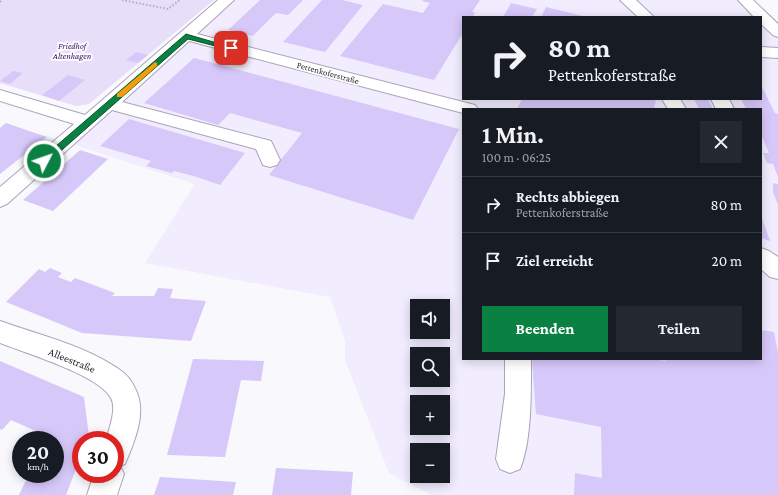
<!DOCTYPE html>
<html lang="de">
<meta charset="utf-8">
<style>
:root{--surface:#171b24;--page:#242831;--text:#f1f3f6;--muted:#9ea1a6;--line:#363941;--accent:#0b8043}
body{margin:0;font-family:"Crimson Pro",serif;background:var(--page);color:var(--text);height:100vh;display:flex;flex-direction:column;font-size:15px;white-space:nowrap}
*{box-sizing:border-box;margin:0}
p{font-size:13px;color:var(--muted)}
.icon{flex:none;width:22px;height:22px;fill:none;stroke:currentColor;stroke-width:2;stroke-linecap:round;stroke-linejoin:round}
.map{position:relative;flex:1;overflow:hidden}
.panel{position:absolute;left:462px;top:108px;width:300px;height:252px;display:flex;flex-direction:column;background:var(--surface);border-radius:0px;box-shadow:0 2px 10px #0003}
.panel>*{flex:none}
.hud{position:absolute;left:462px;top:16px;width:300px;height:84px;border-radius:0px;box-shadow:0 2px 10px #0003;background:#171b24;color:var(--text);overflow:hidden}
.controls{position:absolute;left:410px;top:299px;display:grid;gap:8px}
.controls a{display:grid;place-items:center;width:40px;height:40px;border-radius:0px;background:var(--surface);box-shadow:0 2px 10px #0003;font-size:20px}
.speed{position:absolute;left:12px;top:431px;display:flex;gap:8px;font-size:20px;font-weight:700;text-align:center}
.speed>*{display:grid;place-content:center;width:52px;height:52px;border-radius:50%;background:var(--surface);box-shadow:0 2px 10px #0003;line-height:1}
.speed small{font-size:10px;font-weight:400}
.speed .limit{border:6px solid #d22;background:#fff;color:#111}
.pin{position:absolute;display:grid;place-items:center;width:34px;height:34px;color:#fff;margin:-17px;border-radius:8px;box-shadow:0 2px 6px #0006}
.me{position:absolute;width:44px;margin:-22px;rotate:49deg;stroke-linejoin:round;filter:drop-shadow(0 0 3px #0008)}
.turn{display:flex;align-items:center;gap:14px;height:84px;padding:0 20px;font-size:18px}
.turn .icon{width:52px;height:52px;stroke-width:2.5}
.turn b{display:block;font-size:28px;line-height:34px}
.round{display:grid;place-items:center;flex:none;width:42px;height:42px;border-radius:0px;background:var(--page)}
.head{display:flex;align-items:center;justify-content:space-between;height:68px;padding:0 20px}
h1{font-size:24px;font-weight:700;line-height:30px}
.primary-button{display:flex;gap:8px;margin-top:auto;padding:8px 20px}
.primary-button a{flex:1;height:46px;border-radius:0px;background:var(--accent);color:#fff;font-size:16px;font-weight:700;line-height:46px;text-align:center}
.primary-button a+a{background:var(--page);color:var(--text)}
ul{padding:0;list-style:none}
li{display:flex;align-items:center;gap:12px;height:56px;padding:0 20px;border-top:1px solid var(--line)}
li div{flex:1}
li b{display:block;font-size:15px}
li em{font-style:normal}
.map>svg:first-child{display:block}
.built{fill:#f1ecfe;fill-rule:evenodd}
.green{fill:#e7dffa}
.building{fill:#d7c8fa}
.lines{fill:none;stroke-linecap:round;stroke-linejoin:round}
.minor-casing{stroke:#aaa4ba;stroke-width:2}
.major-casing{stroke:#aaa4ba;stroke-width:2}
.path{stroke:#b2b0b6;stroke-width:2;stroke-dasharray:1.5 2;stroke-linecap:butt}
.minor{fill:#fff;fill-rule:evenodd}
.major{fill:#fff;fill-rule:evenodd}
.route{fill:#0b8043;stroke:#07532c}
.slow{fill:#f59e0b}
.labels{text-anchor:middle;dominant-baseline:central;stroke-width:3.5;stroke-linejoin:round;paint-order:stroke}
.far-park-label{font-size:9px;font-style:italic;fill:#3b0c6c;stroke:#fff}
.far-street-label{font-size:9px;fill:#2b2931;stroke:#fff}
.street-label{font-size:11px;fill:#2b2931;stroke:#fff}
</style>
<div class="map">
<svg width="778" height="495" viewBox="0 0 778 495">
<rect width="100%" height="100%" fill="#f9f8fd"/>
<path class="built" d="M 227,0 L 745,0 L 778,32 L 778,495 L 431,495 L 389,473 L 345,360 L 345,341 L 330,297 L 145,263 L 195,184 L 75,145 L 88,122 ZM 463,17 L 761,17 L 761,99 L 463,99 ZM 463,109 L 761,109 L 761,359 L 463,359 ZM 417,306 L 443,306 L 443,332 L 417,332 ZM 417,354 L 443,354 L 443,380 L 417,380 ZM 417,402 L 443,402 L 443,428 L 417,428 ZM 417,450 L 443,450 L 443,476 L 417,476 Z"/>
<path class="green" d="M 0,0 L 214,0 L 89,104 L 76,106 L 0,83 Z"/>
<path class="building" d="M 260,0 L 303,0 L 288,15 L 276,13 L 253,36 L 228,30 Z
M 322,0 L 342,0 L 363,5 L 325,52 L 283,42 Z
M 423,0 L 480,0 L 472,12 L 475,12 L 473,17 L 463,17 L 463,33 L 434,80 L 340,56 L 383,4 L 423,13 L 430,3 L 422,1 Z
M 511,3 L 537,9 L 532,17 L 503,17 Z
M 546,7 L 583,16 L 583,17 L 541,17 Z
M 136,52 L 148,55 L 138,63 L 126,60 Z
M 194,58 L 459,129 L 413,220 L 269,175 L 302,133 L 230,113 L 218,125 L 144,103 Z
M 13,71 L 23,73 L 10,84 L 0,81 Z
M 68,75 L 85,80 L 59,101 L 42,95 Z
M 761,85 L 775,113 L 778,114 L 778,177 L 773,164 L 767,163 L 763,153 L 769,153 L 761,134 L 761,109 L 746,109 L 741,99 L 761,99 Z
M 522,99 L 656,99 L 654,109 L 517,109 Z
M 694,99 L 708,99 L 713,109 L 699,109 Z
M 129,119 L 245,153 L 220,185 L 197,177 L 174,171 L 172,173 L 146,166 L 151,161 L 100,146 Z
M 6,123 L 47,137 L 0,174 L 0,128 Z
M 80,150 L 108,159 L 53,211 L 23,200 Z
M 773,183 L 778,184 L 778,205 L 773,192 Z
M 761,215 L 770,241 L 761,238 Z
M 50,268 L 62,273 L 58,277 L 71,282 L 75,278 L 115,293 L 112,296 L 154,296 L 158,288 L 173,289 L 170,298 L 206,301 L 191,341 L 82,333 L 6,302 L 39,269 L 45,272 Z
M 761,330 L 774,332 L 778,353 L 778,495 L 574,495 L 575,473 L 602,478 L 601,427 L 536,414 L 532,359 L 654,359 L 665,361 L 665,359 L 761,359 Z
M 193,359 L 264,361 L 261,381 L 241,380 L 225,457 L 167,455 Z
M 0,361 L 84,397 L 89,436 L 87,440 L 81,440 L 81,456 L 66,495 L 19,495 L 29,474 L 55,474 L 55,440 L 50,440 L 51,438 L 11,420 L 2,430 L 0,429 Z
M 276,468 L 353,472 L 351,495 L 272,495 Z
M 160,477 L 236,482 L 233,495 L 154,495 Z"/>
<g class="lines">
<g class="minor-casing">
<path id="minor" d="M 218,0 L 234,0 L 197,34 L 475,105 L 478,109 L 463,109 L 463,113 L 189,41 L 122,102 L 271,141 L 280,160 L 277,165 L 270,167 L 263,165 L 256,149 L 112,110 L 7,204 L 0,207 L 0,187 L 74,124 L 0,101 L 0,90 L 85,115 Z
M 620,0 L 636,0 L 654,17 L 638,17 Z
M 761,47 L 778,48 L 778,58 L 761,57 Z
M 662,99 L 680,99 L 686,109 L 668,109 Z
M 711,99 L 729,99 L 734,109 L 716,109 Z
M 761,248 L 769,251 L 778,257 L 778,279 L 770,277 L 761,269 Z
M 0,321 C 39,335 91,347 124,373 C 131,379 137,390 139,399 C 144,420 133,445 125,464 L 120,466 L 124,474 L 117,495 L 87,495 L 94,474 L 115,474 L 115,440 L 106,440 C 109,429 117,409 111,398 C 99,375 25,353 0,343 Z
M 505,359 L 531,359 C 531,389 532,441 520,469 L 510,473 L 500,469 L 496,459 L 505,394 Z"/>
</g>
<g class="major-casing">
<path id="major" d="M 738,0 L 753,0 L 778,24 L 778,37 L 773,35 L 761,24 L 761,17 L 754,17 Z"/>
</g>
<path class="path" d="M 122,0 L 168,9 L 180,0
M 0,2 L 2,0"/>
<use href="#minor" class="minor"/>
<use href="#major" class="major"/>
</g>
<path class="route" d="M 186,34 L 234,48 L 231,50 L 188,39 L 47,163 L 41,163 L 41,159 Z"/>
<path class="slow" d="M 155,62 L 157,63 L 157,66 L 122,97 L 117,97 L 117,94 Z"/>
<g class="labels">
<g class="far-park-label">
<text x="72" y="46">Friedhof<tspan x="72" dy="10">Altenhagen</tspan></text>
</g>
<g class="far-street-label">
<text transform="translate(328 73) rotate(15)">Pettenkoferstraße</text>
</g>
<g class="street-label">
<text transform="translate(72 360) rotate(22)">Alleestraße</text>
</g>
</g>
</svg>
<div class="controls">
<a><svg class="icon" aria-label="sound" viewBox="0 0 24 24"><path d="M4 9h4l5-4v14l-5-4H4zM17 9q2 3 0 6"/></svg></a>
<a><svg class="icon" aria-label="search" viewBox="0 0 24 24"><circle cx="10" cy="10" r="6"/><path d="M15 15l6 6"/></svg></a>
<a>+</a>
<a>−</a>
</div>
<div class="speed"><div>20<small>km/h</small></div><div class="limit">30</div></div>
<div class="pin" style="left:231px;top:48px;background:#d93025"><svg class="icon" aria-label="arrive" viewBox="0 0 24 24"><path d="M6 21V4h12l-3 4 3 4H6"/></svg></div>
<svg class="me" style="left:44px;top:161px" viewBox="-20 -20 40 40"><circle r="17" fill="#0b8043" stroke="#fff" stroke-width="3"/><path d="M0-11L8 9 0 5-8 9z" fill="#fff"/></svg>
<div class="hud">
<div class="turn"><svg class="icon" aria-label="right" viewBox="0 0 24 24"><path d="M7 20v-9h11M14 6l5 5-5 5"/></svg><div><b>80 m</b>Pettenkoferstraße</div></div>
</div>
<section class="panel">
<div class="head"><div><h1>1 Min.</h1><p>100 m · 06:25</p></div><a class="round"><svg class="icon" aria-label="close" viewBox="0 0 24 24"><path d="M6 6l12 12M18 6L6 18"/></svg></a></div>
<ul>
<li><svg class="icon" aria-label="right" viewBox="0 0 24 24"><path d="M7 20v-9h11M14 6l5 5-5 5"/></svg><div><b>Rechts abbiegen</b><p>Pettenkoferstraße</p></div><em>80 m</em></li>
<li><svg class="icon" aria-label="arrive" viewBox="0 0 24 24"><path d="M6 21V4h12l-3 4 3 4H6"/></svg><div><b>Ziel erreicht</b></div><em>20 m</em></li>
</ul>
<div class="primary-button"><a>Beenden</a><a>Teilen</a></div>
</section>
</div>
